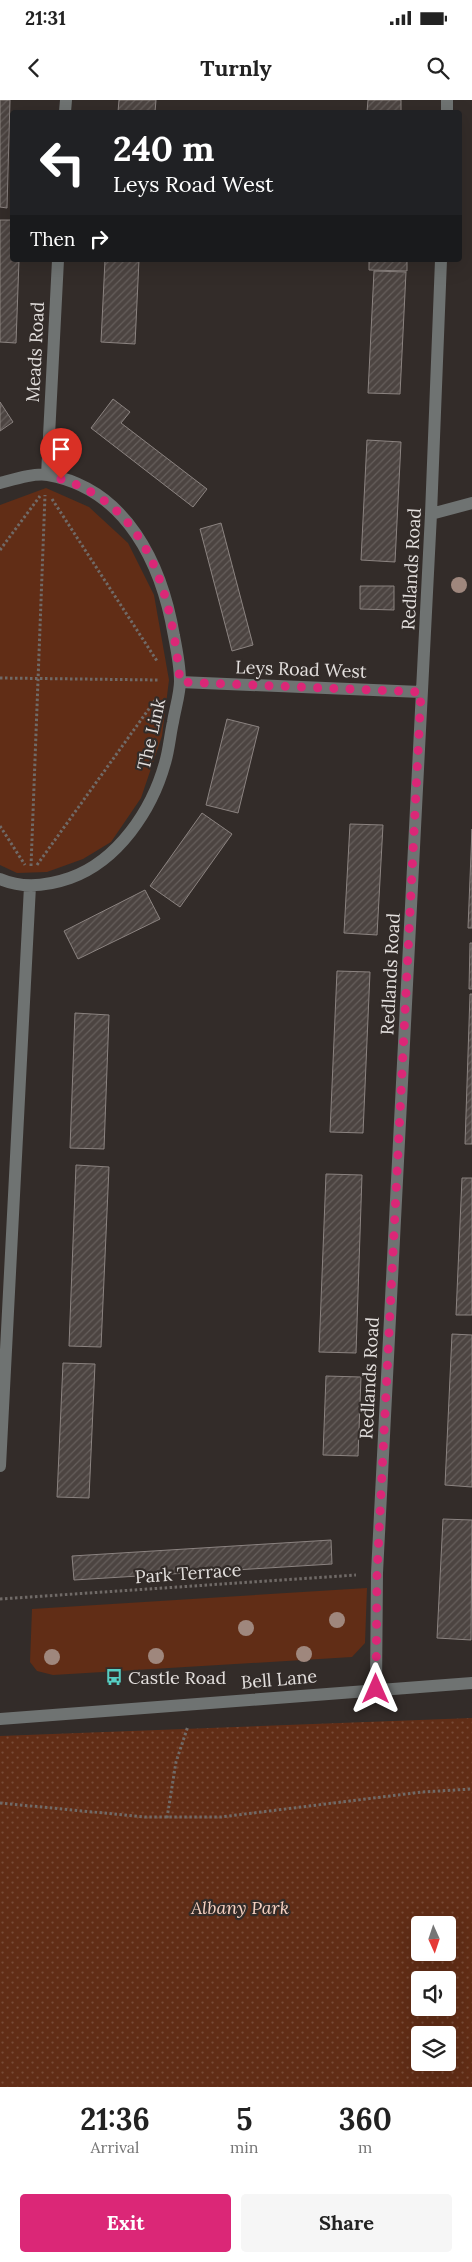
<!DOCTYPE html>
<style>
:root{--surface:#fff;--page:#f6f6f6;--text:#222;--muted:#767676;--accent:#db2777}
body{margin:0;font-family:Lora,serif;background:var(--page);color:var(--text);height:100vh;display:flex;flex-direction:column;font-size:19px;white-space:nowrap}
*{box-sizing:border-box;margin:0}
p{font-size:16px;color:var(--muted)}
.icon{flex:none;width:28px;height:28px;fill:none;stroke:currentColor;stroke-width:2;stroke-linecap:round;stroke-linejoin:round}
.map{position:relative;height:1987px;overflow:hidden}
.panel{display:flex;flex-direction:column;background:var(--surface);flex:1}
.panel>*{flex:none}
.top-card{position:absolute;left:10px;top:10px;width:452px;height:152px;border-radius:5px;box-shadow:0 5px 20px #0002;background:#202124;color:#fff;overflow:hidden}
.needle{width:32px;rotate:177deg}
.tools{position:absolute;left:411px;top:1816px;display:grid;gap:10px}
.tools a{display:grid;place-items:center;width:45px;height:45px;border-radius:5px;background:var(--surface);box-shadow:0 5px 20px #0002;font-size:25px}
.pin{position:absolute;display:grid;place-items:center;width:42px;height:42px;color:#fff;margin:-51px -21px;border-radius:50% 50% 50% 0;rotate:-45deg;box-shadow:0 0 5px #0007}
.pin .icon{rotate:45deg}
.me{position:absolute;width:55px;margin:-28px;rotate:0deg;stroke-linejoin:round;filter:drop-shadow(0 0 4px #0008)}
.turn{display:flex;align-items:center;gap:18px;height:105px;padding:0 20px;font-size:22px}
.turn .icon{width:65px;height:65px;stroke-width:2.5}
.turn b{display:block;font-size:35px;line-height:42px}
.then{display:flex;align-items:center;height:48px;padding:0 20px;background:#0003;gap:10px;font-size:19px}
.eta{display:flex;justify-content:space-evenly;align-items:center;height:85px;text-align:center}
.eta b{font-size:30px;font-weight:800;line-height:35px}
.cta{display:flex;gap:10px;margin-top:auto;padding:10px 20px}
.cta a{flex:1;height:58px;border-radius:5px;background:var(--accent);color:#fff;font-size:20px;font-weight:800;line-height:58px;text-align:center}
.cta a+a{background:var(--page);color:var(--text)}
.status{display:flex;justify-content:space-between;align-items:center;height:35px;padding:0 25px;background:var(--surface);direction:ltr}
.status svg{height:14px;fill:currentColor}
header{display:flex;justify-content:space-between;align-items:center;height:65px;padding:0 20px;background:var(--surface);font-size:22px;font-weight:800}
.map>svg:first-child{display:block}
.grass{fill:#612d16}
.park{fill:url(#park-dots);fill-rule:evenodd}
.building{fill:url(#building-hatch);stroke:#8b8380}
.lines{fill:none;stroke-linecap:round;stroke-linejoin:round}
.path{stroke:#706a67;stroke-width:3;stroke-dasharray:2.5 2.5;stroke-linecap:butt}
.minor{stroke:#6f7372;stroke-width:12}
.tree{fill:#9f877d}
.route{stroke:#db2777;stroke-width:9;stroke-dasharray:0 16.2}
.labels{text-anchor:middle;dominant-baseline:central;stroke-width:4.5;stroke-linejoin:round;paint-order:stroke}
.street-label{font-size:18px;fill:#e3dfdd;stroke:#332c29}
.poi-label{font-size:18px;fill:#e3dfdd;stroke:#332c29;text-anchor:start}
.park-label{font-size:18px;font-style:italic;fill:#f7d2c2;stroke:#332c29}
</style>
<div class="status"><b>21:31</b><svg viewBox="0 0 49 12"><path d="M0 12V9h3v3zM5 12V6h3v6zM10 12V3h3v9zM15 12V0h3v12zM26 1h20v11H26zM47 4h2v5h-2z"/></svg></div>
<header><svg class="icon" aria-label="back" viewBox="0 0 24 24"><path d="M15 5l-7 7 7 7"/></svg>Turnly<svg class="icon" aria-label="search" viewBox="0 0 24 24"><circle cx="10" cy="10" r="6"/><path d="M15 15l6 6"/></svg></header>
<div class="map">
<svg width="472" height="1987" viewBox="0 0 472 1987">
<defs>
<pattern id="park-dots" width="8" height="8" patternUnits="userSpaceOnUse" patternTransform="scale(1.25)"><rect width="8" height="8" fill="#612d16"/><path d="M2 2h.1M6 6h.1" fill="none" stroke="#784b37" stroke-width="1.8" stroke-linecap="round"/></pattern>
<pattern id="building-hatch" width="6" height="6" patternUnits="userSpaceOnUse" patternTransform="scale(1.25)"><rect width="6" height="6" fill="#4c4441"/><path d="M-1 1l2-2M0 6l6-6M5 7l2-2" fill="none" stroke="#665f5c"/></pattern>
</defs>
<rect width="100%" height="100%" fill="#332c29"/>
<path class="grass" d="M 46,388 L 89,407 L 128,443 L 154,495 L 169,580 L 162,636 L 141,698 L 111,742 L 83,759 L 47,772 L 17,773 L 0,765 L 0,405 Z
M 367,1488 L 365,1543 L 352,1557 L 53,1575 L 37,1571 L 30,1562 L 32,1509 Z"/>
<path class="park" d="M 472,1618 L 472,1987 L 0,1987 L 0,1636 ZM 420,1825 L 448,1825 L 448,1852 L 420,1852 ZM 420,1880 L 448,1880 L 448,1908 L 420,1908 ZM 420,1935 L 448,1935 L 448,1962 L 420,1962 Z"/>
<path class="building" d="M 0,0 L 10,0 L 7,108 L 0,107 Z
M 119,0 L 156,0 L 155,12 L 118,12 Z
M 368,0 L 401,0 L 401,12 L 367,12 Z
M 0,120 L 12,120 L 12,160 L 19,160 L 16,243 L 0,242 Z
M 105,160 L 139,160 L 135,244 L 101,242 Z
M 369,160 L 407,160 L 407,171 L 369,170 Z
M 374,171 L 406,172 L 400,294 L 368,293 Z
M 113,299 L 130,312 L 121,323 L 207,389 L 193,407 L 91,328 Z
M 0,302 L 13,322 L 0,331 Z
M 367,340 L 401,342 L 395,462 L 361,460 Z
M 221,423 L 253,545 L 232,551 L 200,429 Z
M 360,486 L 394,486 L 394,510 L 360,509 Z
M 227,619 L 259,627 L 238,713 L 206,705 Z
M 202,713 L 232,734 L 180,807 L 150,786 Z
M 350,724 L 383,725 L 377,835 L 344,833 Z
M 472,729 L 472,828 L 468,828 Z
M 145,790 L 160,819 L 78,859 L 64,831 Z
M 470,843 L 472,843 L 472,889 L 469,889 Z
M 337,871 L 370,872 L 363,1033 L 330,1032 Z
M 470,894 L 472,894 L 472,1044 L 465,1044 Z
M 75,913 L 109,915 L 104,1049 L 70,1048 Z
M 76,1065 L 109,1067 L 101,1247 L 69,1246 Z
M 326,1074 L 362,1075 L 356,1253 L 319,1252 Z
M 462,1078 L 472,1078 L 472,1215 L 456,1215 Z
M 452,1234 L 472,1235 L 472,1387 L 445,1385 Z
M 63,1263 L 95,1264 L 89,1398 L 57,1397 Z
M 326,1276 L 361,1277 L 358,1356 L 323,1355 Z
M 443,1419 L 472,1420 L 471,1540 L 437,1538 Z
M 331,1440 L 332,1464 L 74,1480 L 72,1456 Z"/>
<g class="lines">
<path class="path" d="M 52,399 L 157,561
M 0,450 L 40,396
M 0,578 L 159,580
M 0,726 L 25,765
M 37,765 L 156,599
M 31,766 L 45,395
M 0,1499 L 356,1475
M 0,1703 L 145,1717 L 221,1717 L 422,1692 L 472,1689
M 167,1718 L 176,1662 L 188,1626"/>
<path class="minor" d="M 65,12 L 66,0
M 447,12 L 447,0
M 47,375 L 58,160
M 0,383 C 15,379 33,373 48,375 C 127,389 162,465 174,536 C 177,551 180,566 180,581 C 180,594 175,609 173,622 C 170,635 169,650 165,663 C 152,710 118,761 70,778 C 47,786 23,789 0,779
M 431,414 L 472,403
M 180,582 L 421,592
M 0,1366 L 30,786
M 376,1589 L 377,1473 L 431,414 L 441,160
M 0,1619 L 472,1583"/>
</g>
<g class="tree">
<circle cx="459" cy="485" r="8"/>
<circle cx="337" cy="1520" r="8"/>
<circle cx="246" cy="1528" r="8"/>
<circle cx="304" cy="1554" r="8"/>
<circle cx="156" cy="1556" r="8"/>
<circle cx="52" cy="1557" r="8"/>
</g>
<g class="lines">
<path class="route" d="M 61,379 C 151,407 172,498 180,582 L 421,592 L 377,1474 L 376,1589"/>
</g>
<defs>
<g id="bus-bare" transform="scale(1.35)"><path d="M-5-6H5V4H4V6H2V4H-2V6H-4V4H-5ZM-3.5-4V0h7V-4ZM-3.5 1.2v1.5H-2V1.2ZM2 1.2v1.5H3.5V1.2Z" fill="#56cec3" stroke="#332c29" stroke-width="2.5" paint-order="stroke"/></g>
</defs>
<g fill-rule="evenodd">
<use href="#bus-bare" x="114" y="1577"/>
</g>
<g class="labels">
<g class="street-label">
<text transform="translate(35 252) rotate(-87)">Meads Road</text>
<text transform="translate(411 469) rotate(-87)">Redlands Road</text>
<text transform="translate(301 569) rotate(2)">Leys Road West</text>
<text transform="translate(151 634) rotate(-77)">The Link</text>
<text transform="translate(390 874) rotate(-87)">Redlands Road</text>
<text transform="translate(369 1278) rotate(-87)">Redlands Road</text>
<text transform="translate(188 1473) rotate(-4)">Park Terrace</text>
<text transform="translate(279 1579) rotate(-5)">Bell Lane</text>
</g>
<g class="poi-label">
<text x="128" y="1577">Castle Road</text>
</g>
<g class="park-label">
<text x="240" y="1807">Albany Park</text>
</g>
</g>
</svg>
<div class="tools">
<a><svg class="needle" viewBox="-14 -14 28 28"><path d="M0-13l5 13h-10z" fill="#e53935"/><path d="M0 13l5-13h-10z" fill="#767676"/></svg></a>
<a><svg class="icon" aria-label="sound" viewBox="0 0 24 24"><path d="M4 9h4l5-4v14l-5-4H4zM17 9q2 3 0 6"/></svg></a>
<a><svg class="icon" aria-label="layers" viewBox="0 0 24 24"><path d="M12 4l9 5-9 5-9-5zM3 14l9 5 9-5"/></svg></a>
</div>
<div class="pin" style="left:61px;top:379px;background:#d93025"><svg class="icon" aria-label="arrive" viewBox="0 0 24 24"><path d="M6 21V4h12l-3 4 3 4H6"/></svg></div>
<svg class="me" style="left:376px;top:1589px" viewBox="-20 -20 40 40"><path d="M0-17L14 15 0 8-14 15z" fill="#db2777" stroke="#fff" stroke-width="4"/></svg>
<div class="top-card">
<div class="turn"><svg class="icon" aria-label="left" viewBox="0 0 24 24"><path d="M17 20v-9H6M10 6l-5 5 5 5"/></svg><div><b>240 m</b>Leys Road West</div></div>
<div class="then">Then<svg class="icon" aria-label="right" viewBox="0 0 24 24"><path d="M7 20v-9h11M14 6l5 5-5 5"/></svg></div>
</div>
</div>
<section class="panel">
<div class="eta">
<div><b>21:36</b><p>Arrival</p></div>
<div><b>5</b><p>min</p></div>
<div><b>360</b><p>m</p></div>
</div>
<div class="cta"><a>Exit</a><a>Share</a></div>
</section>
